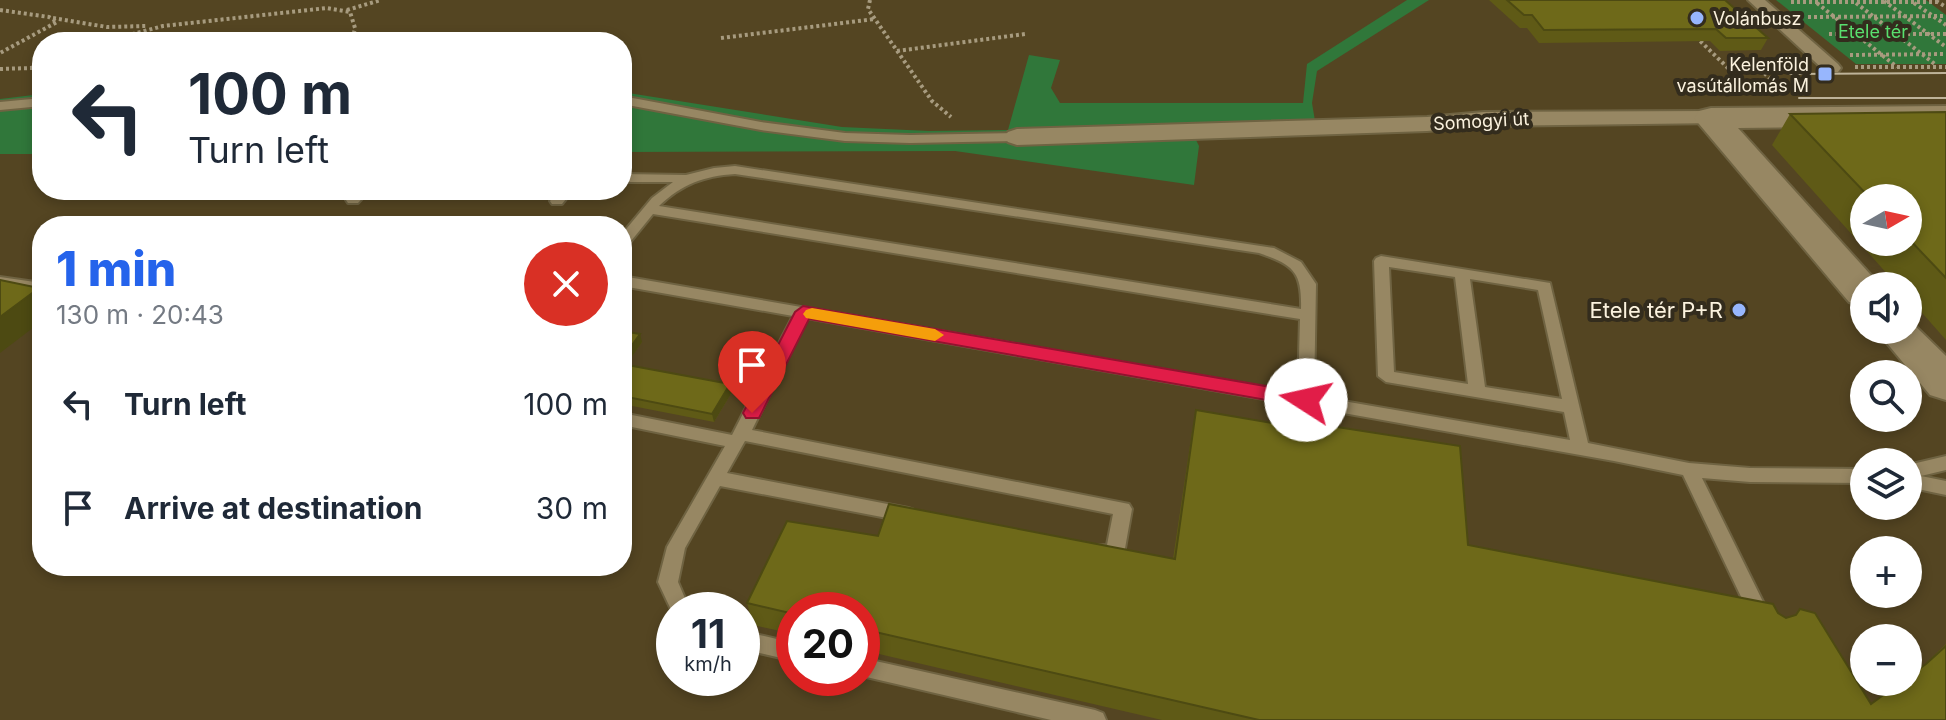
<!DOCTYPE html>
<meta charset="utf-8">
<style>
:root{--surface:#fff;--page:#f6f6f7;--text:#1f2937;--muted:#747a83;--accent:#2563eb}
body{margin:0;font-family:Inter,sans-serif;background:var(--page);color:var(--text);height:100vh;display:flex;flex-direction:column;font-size:30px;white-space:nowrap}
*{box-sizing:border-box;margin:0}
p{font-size:26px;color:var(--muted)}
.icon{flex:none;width:44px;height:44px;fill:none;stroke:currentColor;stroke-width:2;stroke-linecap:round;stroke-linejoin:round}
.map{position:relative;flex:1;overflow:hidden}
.sheet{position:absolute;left:32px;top:216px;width:600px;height:360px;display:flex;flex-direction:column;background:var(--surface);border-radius:32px;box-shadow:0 4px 12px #0003}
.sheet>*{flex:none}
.banner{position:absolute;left:32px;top:32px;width:600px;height:168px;border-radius:32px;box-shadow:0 4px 12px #0003;background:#fff;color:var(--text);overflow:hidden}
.needle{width:52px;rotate:81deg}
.controls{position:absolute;left:1850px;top:184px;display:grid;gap:16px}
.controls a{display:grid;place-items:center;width:72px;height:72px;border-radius:50%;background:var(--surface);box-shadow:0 4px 12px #0003;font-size:40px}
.speed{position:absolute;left:656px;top:592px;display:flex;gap:16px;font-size:40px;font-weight:700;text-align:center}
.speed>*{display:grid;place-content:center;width:104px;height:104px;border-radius:50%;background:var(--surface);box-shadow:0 4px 12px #0003;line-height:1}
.speed small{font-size:20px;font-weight:400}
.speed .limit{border:12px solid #d22;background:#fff;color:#111}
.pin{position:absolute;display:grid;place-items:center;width:68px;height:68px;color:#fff;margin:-82px -34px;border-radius:50% 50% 50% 0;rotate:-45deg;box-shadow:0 0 8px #0007}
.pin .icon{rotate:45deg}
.me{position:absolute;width:88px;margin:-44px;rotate:280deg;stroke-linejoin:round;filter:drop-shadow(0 0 6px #0008)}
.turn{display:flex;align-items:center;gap:28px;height:168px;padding:0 24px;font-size:36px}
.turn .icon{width:104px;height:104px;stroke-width:2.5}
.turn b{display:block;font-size:56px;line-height:68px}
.round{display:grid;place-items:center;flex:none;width:84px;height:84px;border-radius:42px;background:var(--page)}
.head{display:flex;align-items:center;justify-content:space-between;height:136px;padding:0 24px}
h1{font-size:48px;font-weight:800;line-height:60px;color:var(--accent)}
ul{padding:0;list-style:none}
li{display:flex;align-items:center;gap:24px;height:104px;padding:0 24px}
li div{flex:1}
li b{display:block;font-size:30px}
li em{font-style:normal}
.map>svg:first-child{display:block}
.green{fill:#30773a}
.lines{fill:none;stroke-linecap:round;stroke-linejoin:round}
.service-casing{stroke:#6f6342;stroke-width:4}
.pedestrian-casing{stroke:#6f6342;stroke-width:4}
.minor-casing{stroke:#6f6342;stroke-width:4}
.secondary-casing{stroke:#6f6342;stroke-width:4}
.path{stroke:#a79b7f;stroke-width:4;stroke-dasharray:3 3;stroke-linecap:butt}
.service{fill:#978763;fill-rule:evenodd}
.pedestrian{fill:#978763;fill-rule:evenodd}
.minor{fill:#978763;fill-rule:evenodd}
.secondary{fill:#978763;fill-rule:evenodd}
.tram{stroke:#beb399;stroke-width:2}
.wall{fill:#5f5a16;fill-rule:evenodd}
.shaded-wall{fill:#4d4a12}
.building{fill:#6e6919;stroke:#4d4a12;stroke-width:2}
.route{fill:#e11d48;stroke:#92132f;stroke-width:2}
.slow{fill:#f59e0b}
.poi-dot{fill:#97b6fd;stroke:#332c1d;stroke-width:3}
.labels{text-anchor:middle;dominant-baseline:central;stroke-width:8;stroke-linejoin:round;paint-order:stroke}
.far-poi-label{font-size:18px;fill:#fbf2de;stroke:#332c1d;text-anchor:start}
.far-park-label{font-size:18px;fill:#59df6e;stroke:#332c1d}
.far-street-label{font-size:18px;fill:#fbf2de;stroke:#332c1d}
.poi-label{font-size:22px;fill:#fbf2de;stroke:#332c1d;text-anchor:end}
</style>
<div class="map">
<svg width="1946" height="720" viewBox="0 0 1946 720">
<rect width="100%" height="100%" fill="#544522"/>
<path class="green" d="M 1407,0 L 1429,0 L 1317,71 L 1312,103 L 1315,121 L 1188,124 L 1199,146 L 1194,185 L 955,151 L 622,152 L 622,92 L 842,127 L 929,131 L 1008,130 L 1029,55 L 1060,60 L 1051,88 L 1060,103 L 1303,103 L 1307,64 Z
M 1776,0 L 1926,0 L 1946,15 L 1946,64 L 1856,64 Z
M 42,94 L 42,154 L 0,154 L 0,99 Z"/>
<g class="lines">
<g class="service-casing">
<path id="service" d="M 622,96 L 761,122 L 845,133 L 910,135 L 1017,133 L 1023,137 L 1017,141 L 910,143 L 845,141 L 761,130 L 622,104 Z
M 42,98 L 42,106 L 0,110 L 0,102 Z
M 735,166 L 1274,248 L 1301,262 L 1316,284 L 1314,396 L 1570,440 L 1564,412 L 1386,382 L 1378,376 L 1374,261 L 1376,258 L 1381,256 L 1550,283 L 1588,443 L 1689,463 L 1750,468 L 1864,469 L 1864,483 L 1750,482 L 1702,478 L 1772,620 L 1769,626 L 1762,629 L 1755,626 L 1683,475 L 1614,461 L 807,318 L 752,430 L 1129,504 L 1132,509 L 1124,554 L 1122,560 L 1115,562 L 1093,556 L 1091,551 L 1093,546 L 1107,545 L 1113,514 L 745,441 L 727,473 L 908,508 L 914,510 L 917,515 L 914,520 L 908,522 L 720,486 L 685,548 L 678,582 L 690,610 L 674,610 L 674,616 L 658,582 L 667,547 L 725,446 L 622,425 L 622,413 L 732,435 L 793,316 L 622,286 L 622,276 L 1298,393 L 1300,319 L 653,214 L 627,246 L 622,247 L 622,234 L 652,198 L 673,182 L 622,182 L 622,174 L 686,175 L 714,168 ZM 735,174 L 1259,253 C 1294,265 1302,272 1301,309 L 659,206 C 682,184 704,176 735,174 ZM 1389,267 L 1455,277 L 1468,384 L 1394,372 ZM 1470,279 L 1538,290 L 1562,399 L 1485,387 Z
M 355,190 L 370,190 L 358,203 L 348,203 L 346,200 Z
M 559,190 L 573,190 L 562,204 L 552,204 L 550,201 Z
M 0,277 L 42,283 L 42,293 L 0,287 Z
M 1946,456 L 1946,470 L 1921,476 L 1946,481 L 1946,495 L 1908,487 L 1908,465 Z
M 742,631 L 794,643 L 794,661 L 742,649 Z
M 862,658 L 1095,710 L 1103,713 L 1106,720 L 1051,720 L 862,676 Z"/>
</g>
<g class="pedestrian-casing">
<path id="pedestrian" d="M 1748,0 L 1765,0 L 1838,64 L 1841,68 L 1838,72 L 1826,72 Z"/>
</g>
<g class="minor-casing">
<path id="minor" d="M 1711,111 L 1720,113 L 1723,118 L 1720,123 L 1484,126 L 1427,131 L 1017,145 L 1008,142 L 1004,137 L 1008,132 L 1017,129 L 1427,117 L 1484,112 Z"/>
</g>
<g class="secondary-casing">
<path id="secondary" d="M 1946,106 L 1946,126 L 1738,128 L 1879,284 L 1880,286 L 1864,286 L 1864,306 L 1849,302 L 1694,118 L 1699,111 L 1711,108 Z
M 1908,319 L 1946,356 L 1946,400 L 1930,395 L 1876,330 L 1908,330 Z"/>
</g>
<path class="path" d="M 870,0 L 868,9 L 932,101 L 951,117
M 1884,1 L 1946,47
M 1936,1 L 1946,7
M 1791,2 L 1937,2
M 1817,3 L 1897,67
M 1856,3 L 1936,65
M 1914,3 L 1946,25
M 0,10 L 49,17 L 57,22 L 0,53
M 347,10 L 381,0
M 1808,17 L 1946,16
M 53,18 L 107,27 L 147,26
M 1829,34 L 1946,34
M 1696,37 L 1728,68 L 1797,68
M 721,38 L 875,19
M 103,42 L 163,26 L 327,8 L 350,12 L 355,28 L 352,42
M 897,51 L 1025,34
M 1850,55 L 1946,54
M 1855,67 L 1946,67
M 0,69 L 31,68 L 42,64
M 1760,69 L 1782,90"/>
<use href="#service" class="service"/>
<use href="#pedestrian" class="pedestrian"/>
<use href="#minor" class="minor"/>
<use href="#secondary" class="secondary"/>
<path class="tram" d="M 1790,74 L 1946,73
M 1799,98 L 1946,98"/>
</g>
<path class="wall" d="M 1489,0 L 1725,0 L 1768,38 L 1761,50 L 1720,51 L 1710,41 L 1539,43 L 1527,28 L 1520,28 Z
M 1946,112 L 1946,340 L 1908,297 L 1908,286 L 1898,286 L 1772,145 L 1790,114 ZM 1864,198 L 1908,198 L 1908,242 L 1864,242 Z
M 622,331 L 642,342 L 626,365 L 730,384 L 732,392 L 714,422 L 622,404 Z
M 1196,410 L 1468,545 L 1778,613 L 1786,618 L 1794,616 L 1800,609 L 1871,704 L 1922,667 L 1946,644 L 1946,720 L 1162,720 L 862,650 L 862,610 L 794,610 L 794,634 L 753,625 L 747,603 L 1173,559 L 1192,432 Z"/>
<path class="shaded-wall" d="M 39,288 L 42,292 L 42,321 L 0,353 L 0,317 Z
M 640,334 L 642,342 L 622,371 L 622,359 Z
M 730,384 L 732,392 L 714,422 L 712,414 Z"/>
<path class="building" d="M 1507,0 L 1725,0 L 1768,38 L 1726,38 L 1716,29 L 1544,30 L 1532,15 L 1524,15 Z
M 1946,112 L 1946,278 L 1908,238 L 1908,198 L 1870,198 L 1790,114 Z
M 0,280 L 39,288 L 0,317 Z
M 622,331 L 640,334 L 622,359 Z
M 622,364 L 730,384 L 712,414 L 622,396 Z
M 1196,410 L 1308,429 L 1324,425 L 1460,446 L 1468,545 L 1773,604 L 1778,613 L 1786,618 L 1796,615 L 1800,609 L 1815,613 L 1871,704 L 1901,682 L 1908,682 L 1908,677 L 1926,664 L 1946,646 L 1946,720 L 1259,720 L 862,629 L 862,610 L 794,610 L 794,614 L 747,603 L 787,521 L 878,536 L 889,504 L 1175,559 Z"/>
<path class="route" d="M 803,306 L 1306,393 L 1315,400 L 1306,407 L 809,319 L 759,418 L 746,418 L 743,413 L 795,312 Z"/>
<path class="slow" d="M 812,308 L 935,329 L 944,335 L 935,341 L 806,318 L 803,314 L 806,310 Z"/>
<g class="poi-dot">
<circle cx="1697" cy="18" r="8"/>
<rect x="1817" y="66" width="16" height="16" rx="4"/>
<circle cx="1739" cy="310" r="8"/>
</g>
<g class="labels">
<g class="far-poi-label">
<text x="1713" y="18">Volánbusz</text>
<text x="1809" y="64" text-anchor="end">Kelenföld<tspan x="1809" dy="21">vasútállomás M</tspan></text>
</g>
<g class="far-park-label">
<text x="1873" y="31">Etele tér</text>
</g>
<g class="far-street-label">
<text transform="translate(1481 121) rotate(-3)">Somogyi út</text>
</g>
<g class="poi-label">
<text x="1723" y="310">Etele tér P+R</text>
</g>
</g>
</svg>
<div class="controls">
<a><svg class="needle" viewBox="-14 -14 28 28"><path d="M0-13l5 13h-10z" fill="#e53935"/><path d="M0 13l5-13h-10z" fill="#747a83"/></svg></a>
<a><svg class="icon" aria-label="sound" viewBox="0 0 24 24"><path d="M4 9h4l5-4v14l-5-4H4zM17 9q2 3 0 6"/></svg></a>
<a><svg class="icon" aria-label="search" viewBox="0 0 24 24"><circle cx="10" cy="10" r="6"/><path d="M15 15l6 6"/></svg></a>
<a><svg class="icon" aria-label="layers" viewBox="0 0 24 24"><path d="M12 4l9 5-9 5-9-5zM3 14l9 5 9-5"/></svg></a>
<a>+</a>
<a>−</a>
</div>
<div class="speed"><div>11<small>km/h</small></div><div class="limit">20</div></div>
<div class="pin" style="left:752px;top:413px;background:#d93025"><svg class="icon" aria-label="arrive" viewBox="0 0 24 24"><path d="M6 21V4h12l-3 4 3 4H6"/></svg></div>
<svg class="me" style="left:1306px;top:400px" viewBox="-20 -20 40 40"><circle r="19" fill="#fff"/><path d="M0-13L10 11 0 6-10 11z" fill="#e11d48"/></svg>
<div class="banner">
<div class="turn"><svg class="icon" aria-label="left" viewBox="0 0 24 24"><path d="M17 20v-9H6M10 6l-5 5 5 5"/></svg><div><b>100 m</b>Turn left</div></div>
</div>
<section class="sheet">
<div class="head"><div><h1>1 min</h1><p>130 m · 20:43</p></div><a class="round" style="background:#d93025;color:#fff"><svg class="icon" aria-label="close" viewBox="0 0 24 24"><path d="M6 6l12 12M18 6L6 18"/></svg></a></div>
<ul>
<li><svg class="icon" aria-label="left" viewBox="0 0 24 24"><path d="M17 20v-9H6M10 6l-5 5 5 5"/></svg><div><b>Turn left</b></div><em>100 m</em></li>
<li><svg class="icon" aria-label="arrive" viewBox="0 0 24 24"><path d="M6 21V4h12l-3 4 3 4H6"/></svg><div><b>Arrive at destination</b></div><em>30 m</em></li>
</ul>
</section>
</div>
